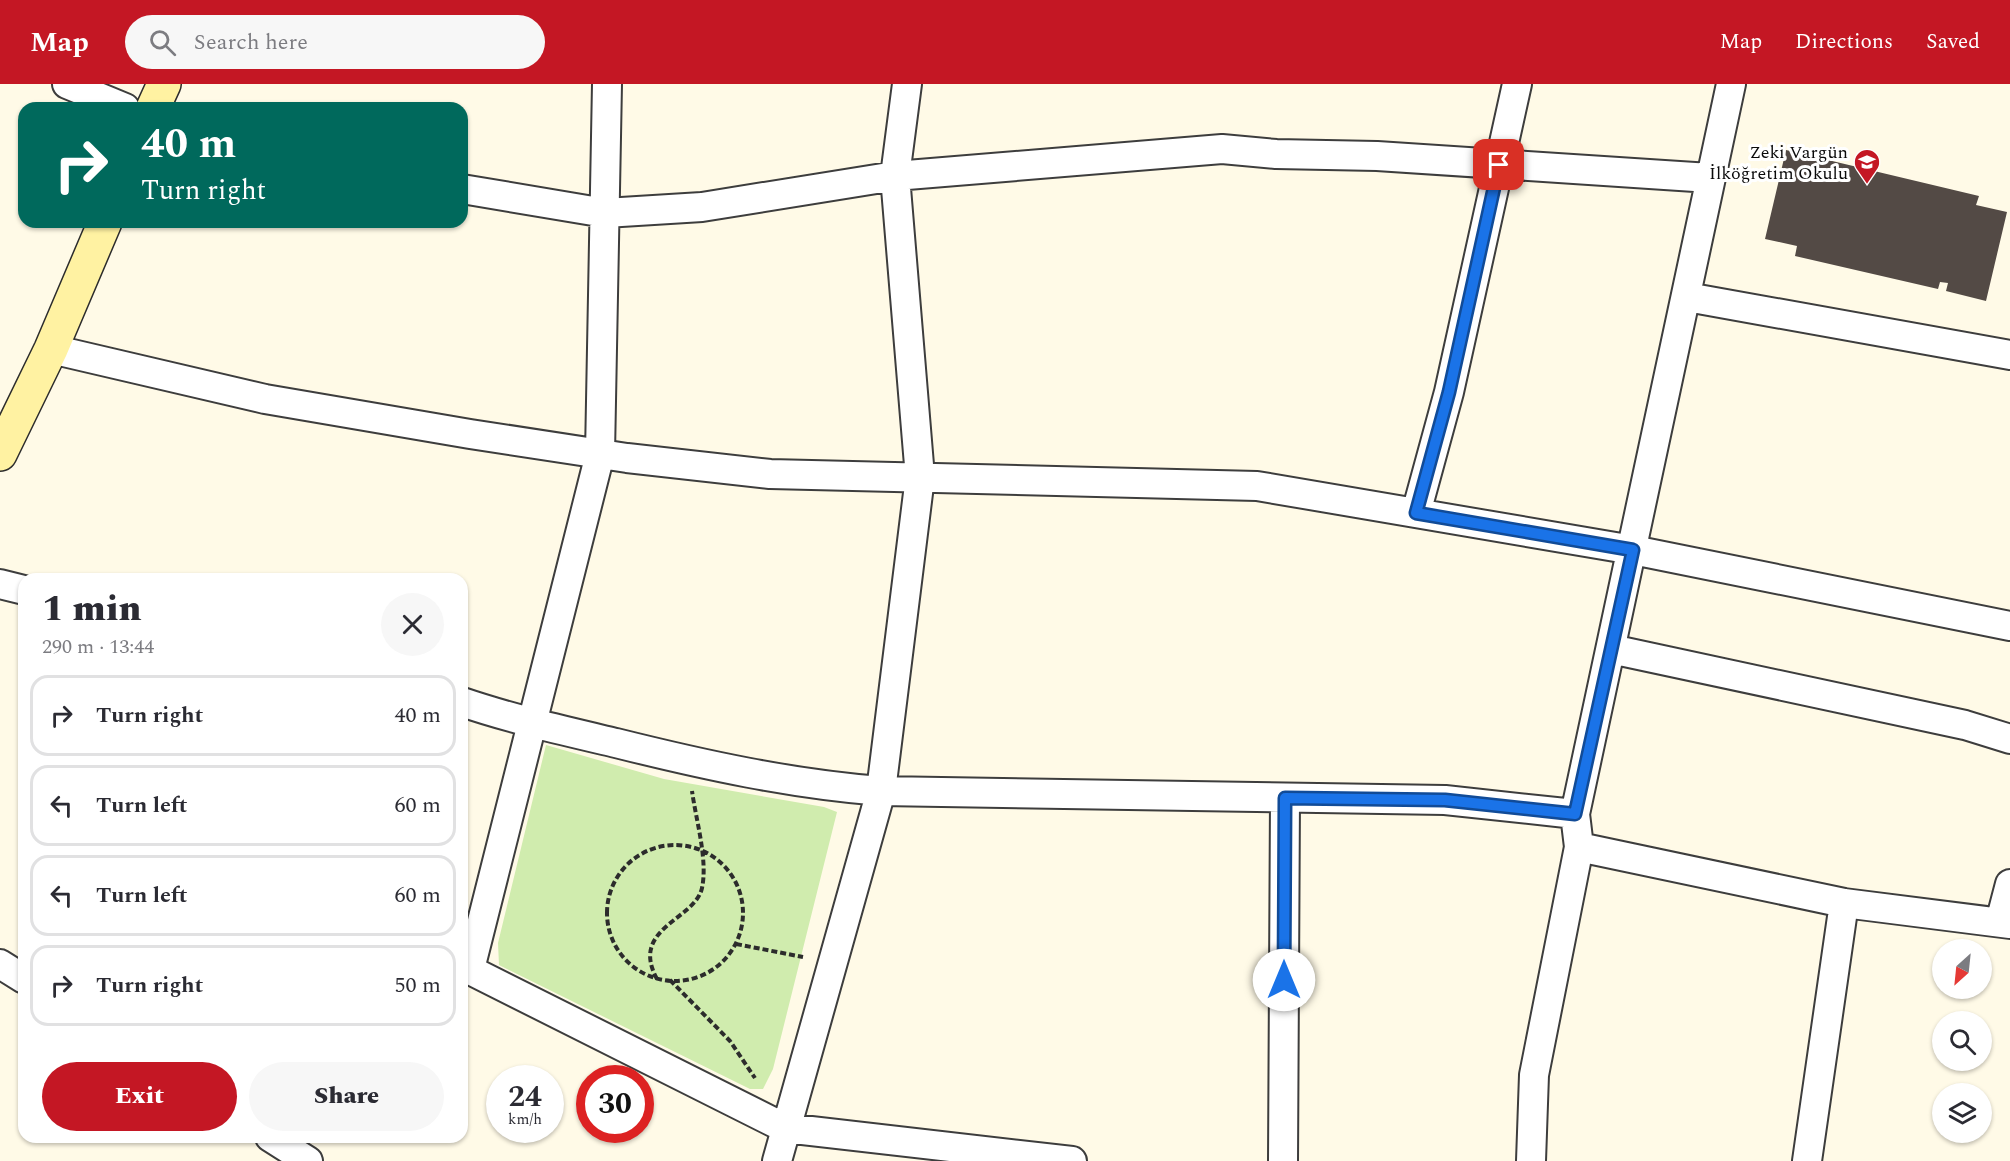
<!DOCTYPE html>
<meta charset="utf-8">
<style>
:root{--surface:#fff;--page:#f7f7f7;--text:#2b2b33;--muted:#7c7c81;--line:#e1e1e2;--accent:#c41724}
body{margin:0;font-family:Spectral,serif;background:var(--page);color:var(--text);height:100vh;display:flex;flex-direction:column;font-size:22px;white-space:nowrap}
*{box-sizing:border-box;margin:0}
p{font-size:20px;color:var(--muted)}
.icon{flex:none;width:33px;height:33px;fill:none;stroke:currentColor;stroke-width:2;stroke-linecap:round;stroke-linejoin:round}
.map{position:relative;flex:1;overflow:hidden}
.details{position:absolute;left:18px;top:489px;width:450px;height:570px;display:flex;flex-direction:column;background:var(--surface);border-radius:18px;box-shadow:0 2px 4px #0004}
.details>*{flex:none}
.top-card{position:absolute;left:18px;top:18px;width:450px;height:126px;border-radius:18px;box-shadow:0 2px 4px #0004;background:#00695c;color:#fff;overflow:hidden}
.needle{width:39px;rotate:207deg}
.controls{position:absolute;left:1932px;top:855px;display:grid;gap:12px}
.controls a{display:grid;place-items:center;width:60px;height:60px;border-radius:50%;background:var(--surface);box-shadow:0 2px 4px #0004;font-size:30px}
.speed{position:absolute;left:486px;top:981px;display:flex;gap:12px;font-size:30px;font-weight:700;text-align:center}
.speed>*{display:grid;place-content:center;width:78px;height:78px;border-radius:50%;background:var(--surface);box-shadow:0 2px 4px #0004;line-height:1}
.speed small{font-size:15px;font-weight:400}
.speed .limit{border:9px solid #d22;background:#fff;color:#111}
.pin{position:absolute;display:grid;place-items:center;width:51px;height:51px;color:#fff;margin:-26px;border-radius:12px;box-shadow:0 3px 9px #0006}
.me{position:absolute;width:66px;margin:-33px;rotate:0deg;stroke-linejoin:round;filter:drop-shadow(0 0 4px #0008)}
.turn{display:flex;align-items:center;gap:21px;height:126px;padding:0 24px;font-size:27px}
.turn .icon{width:78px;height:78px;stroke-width:2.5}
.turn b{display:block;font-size:42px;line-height:51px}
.round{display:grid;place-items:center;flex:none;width:63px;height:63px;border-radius:32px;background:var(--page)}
.headline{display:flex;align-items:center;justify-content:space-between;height:102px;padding:0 24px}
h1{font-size:36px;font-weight:800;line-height:45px}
.cta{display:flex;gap:12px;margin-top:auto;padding:12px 24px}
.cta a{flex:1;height:69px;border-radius:36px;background:var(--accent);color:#fff;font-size:24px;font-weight:800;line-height:69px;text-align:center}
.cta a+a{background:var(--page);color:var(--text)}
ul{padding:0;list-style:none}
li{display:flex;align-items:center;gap:18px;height:81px;margin:0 12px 9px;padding:0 12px;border:3px solid var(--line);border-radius:18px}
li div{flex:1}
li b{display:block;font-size:22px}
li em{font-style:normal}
header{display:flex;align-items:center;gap:36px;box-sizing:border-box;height:84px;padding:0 30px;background:var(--accent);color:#fff}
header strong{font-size:28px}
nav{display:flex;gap:33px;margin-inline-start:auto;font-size:21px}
.search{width:420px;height:54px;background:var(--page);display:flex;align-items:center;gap:15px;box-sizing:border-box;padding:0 21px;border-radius:33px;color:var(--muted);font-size:22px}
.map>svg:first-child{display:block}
.green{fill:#d0ecae}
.building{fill:#534a45}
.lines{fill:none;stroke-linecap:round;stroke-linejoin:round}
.street-casing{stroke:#3d3d3d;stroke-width:32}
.secondary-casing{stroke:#2c2c2c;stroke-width:36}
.path{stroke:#2c2c2c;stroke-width:4;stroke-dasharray:6 3;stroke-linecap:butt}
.street{stroke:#fff;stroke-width:28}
.secondary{stroke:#fff2a2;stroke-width:33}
.route-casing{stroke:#114b97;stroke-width:15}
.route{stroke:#1a73e8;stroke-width:10}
.labels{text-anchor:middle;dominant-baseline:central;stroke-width:6;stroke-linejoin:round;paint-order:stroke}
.poi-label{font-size:18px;fill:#0a0a0a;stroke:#fff;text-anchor:end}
</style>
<header>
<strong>Map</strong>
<div class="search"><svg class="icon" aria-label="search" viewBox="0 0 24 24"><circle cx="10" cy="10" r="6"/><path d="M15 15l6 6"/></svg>Search here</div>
<nav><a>Map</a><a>Directions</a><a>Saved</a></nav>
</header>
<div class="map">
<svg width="2010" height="1077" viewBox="0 0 2010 1077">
<rect width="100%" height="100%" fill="#fffae7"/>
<path class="green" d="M 546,661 L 664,695 L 824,723 L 837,728 L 773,985 L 763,1005 L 750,1005 L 499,881 L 498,859 Z"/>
<path class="building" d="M 1786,66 L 1979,112 L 1976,121 L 2007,128 L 1986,217 L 1946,207 L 1948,199 L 1940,198 L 1938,205 L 1795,172 L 1797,162 L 1765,155 Z"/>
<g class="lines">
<g class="street-casing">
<path id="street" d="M 67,0 L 125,24
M 462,105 L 605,129 L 702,123 L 895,92 L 1222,65 L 1276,70 L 1377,72 L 1710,94
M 1687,213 L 2010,271
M 51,265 L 265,315 L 470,350 L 627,374 L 770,390 L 1257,402 L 1633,466 L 2010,542
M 1416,429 L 1449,308 L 1517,0
M 0,500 L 24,506
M 1611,565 L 1965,641 L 2010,655
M 462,618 C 512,635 565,647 616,659 C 704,681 791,700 881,707 L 1445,716 L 1575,730
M 1579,763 L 1844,819 L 2010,840
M 2000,838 L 2010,800
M 0,880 L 24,895
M 462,882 L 785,1044 L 1072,1077
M 470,885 L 600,370 L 607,0
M 270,1053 L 308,1077
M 777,1077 L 881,707 L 920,393 L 895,92 L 907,0
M 1283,1077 L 1285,714
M 1531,1077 L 1534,991 L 1579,763 L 1575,730 L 1731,0
M 1807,1077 L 1844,819"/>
</g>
<g class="secondary-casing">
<path id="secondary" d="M 153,24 L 164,0
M 0,370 L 51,265 L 105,138"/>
</g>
<path class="path" d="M607 829a68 68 0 1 1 136 0a68 68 0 1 1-136 0Z
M 736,860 L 803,873
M 657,895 C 629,844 695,836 702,804 C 708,776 696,736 692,707
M 670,896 L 730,957 L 755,994"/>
<use href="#street" class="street"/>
<use href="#secondary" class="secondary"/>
</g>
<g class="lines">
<g class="route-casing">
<path id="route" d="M 1284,896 L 1285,714 L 1445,716 L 1575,730 L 1633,466 L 1416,429 L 1449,308 L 1499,81"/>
</g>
<use href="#route" class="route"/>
</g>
<defs>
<g id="school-pin" transform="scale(1.35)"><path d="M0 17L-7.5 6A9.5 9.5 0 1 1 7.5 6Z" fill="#c41724" stroke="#fff"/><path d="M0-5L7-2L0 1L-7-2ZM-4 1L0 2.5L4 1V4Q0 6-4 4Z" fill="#fff"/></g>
</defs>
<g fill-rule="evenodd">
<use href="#school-pin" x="1867" y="78"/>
</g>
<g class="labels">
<g class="poi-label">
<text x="1848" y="68">Zeki Vargün<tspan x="1848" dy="21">İlköğretim Okulu</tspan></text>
</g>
</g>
</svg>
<div class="controls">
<a><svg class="needle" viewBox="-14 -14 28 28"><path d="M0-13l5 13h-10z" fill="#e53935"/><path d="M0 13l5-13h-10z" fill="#7c7c81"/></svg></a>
<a><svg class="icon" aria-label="search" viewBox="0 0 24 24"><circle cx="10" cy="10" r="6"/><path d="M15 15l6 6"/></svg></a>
<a><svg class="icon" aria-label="layers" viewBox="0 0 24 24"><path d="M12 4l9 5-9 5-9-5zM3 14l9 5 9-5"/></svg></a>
</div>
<div class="speed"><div>24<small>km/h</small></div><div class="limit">30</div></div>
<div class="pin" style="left:1499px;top:81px;background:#d93025"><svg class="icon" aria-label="arrive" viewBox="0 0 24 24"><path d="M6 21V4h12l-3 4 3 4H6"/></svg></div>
<svg class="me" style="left:1284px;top:896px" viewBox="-20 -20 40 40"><circle r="19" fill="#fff"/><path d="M0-13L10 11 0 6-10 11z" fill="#1a73e8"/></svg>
<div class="top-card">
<div class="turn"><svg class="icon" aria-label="right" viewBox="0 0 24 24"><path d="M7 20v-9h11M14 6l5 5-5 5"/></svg><div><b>40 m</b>Turn right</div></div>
</div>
<section class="details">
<div class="headline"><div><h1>1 min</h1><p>290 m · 13:44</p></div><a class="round"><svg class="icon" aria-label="close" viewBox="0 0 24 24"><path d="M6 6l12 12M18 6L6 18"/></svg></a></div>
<ul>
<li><svg class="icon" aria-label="right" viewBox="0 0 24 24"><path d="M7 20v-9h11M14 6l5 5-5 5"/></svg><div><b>Turn right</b></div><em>40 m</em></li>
<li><svg class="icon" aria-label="left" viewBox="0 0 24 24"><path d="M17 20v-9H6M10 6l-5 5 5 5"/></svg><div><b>Turn left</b></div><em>60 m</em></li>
<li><svg class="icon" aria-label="left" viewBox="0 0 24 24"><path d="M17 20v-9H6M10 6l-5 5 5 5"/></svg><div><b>Turn left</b></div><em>60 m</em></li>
<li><svg class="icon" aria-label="right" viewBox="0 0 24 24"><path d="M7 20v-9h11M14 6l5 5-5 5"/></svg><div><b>Turn right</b></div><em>50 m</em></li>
</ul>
<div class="cta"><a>Exit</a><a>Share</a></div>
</section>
</div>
